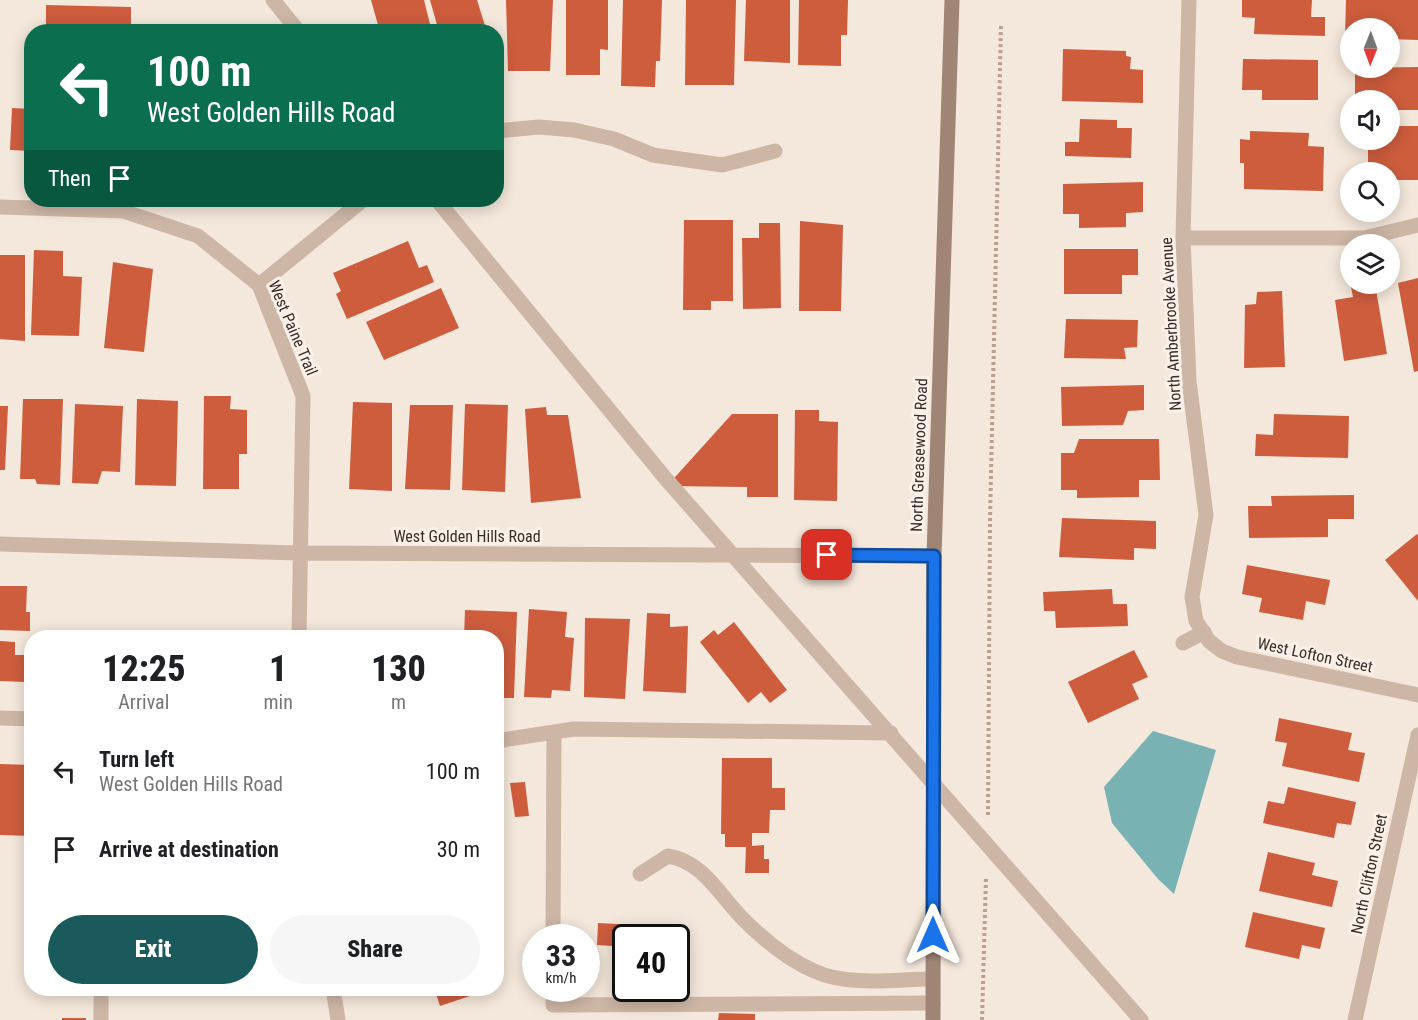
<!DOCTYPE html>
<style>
:root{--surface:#fff;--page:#f6f6f6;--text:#202124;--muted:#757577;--accent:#1a5a5d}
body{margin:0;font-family:"Roboto Condensed",sans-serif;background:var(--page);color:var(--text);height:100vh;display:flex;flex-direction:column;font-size:22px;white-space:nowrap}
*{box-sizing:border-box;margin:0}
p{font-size:20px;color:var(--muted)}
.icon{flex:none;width:33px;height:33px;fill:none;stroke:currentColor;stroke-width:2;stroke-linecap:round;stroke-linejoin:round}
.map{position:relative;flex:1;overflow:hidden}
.drawer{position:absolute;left:24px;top:630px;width:480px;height:366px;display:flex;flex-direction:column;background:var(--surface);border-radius:24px;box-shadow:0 3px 15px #0003}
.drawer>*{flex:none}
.top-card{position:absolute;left:24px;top:24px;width:480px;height:183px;border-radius:24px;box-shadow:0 3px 15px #0003;background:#0b6e4f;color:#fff;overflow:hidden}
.needle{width:39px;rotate:181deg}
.fabs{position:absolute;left:1340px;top:18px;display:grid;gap:12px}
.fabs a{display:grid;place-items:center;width:60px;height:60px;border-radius:50%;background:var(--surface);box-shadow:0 3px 15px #0003;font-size:30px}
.speed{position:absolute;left:522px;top:924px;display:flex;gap:12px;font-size:30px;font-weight:700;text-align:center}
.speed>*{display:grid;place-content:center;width:78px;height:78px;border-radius:50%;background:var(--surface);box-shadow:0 3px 15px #0003;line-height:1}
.speed small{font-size:15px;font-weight:400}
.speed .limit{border:3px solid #111;border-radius:9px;background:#fff;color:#111}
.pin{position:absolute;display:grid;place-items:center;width:51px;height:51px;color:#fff;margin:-26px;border-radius:12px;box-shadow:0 3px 9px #0006}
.me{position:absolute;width:66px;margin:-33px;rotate:0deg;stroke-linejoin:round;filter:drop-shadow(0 0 4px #0008)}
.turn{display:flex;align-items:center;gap:21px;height:126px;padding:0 24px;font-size:27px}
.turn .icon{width:78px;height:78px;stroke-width:2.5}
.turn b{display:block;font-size:42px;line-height:51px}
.then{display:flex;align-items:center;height:57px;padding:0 24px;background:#0003;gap:12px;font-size:22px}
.eta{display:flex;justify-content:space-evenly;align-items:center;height:102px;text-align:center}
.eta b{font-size:36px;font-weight:800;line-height:42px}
.primary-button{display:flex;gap:12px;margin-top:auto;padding:12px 24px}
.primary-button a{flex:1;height:69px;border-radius:36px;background:var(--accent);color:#fff;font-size:24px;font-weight:800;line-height:69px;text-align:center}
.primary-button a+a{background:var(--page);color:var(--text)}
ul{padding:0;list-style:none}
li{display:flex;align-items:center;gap:18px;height:78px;padding:0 24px}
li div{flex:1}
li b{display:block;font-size:22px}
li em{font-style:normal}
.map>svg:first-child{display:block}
.water{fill:#78b2b3}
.building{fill:#ce5d3e}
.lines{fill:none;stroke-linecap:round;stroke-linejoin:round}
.path{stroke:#b9a090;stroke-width:4;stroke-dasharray:3 3;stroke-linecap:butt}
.lane{stroke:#cdb6a6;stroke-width:15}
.street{stroke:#cdb6a6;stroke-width:15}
.secondary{stroke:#a08577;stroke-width:15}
.route-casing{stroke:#114b97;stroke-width:15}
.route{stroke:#1a73e8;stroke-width:10}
.labels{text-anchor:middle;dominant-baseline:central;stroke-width:6;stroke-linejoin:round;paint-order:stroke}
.street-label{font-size:16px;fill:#382c27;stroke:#fbf1e8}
</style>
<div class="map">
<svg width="1418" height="1020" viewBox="0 0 1418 1020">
<rect width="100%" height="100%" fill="#f4e7db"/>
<path class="water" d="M 1153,731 L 1216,750 L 1174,894 L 1158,879 L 1112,823 L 1104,787 Z"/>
<path class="building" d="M 371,0 L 424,0 L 432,32 L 380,32 Z
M 430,0 L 477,0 L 487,32 L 439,32 Z
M 506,0 L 553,0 L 550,71 L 508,71 Z
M 566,0 L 608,0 L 608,50 L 600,49 L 600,75 L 566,75 Z
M 623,0 L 662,0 L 660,61 L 656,61 L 655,87 L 621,86 Z
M 686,0 L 736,0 L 734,85 L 685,85 Z
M 746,0 L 790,0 L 790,63 L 744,61 Z
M 799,0 L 848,0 L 847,35 L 841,35 L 841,66 L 798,65 Z
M 1242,0 L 1312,0 L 1311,17 L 1325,17 L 1325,36 L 1254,34 L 1255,18 L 1242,17 Z
M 1346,0 L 1418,0 L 1418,40 L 1389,39 L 1389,28 L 1350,28 L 1350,37 L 1345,37 Z
M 46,5 L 131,7 L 131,32 L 46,32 Z
M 1063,49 L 1126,51 L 1126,56 L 1131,57 L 1130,69 L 1143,70 L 1143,103 L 1062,101 Z
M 1243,59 L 1318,60 L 1318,100 L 1262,100 L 1262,90 L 1242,90 Z
M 1418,67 L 1418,110 L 1389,110 L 1389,100 L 1355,100 L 1355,68 Z
M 12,108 L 32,109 L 32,151 L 10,150 Z
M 1080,119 L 1117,120 L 1117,128 L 1132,128 L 1131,158 L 1065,156 L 1065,142 L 1079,142 Z
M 1389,126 L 1418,126 L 1418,180 L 1389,180 L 1389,172 L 1368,172 L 1368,140 L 1389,140 Z
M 1250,131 L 1309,133 L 1308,146 L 1324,147 L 1323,191 L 1244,189 L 1244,163 L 1240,163 L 1240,139 L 1250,140 Z
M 1143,182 L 1143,212 L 1126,213 L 1126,227 L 1079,228 L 1079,214 L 1063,214 L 1063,184 Z
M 684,220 L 733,220 L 733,301 L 711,301 L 711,310 L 683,310 Z
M 800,221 L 843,225 L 841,311 L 799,311 Z
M 759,223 L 780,223 L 781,308 L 743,309 L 742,238 L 759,238 Z
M 408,241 L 419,268 L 427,265 L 434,282 L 347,319 L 336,294 L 341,291 L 333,273 Z
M 1064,249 L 1138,249 L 1138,275 L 1122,275 L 1122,294 L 1064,294 Z
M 34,250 L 63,251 L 63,276 L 82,277 L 79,336 L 31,335 Z
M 0,255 L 25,255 L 25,341 L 0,339 Z
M 113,262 L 153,269 L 144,352 L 104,348 Z
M 1418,278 L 1418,371 L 1414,372 L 1398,283 Z
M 1371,284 L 1375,284 L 1387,354 L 1344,361 L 1335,300 L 1353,297 L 1351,287 Z
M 441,288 L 459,328 L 384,360 L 366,322 Z
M 1282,291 L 1285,367 L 1244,368 L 1245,305 L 1256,304 L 1257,292 Z
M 1066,319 L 1138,320 L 1137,347 L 1124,348 L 1126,359 L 1064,358 Z
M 1144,385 L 1144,410 L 1128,411 L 1123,425 L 1062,426 L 1061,387 Z
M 204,396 L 231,396 L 230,409 L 247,410 L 247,454 L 239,454 L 239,489 L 203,489 Z
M 23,399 L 63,399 L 60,485 L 37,484 L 35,479 L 20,479 Z
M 137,399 L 178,401 L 176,486 L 135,485 Z
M 353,402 L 392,403 L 392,491 L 349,489 Z
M 75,404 L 123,406 L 120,472 L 102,471 L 98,484 L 72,483 Z
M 465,404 L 508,405 L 505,492 L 462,490 Z
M 410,405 L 453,405 L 450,490 L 405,489 Z
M 0,406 L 8,406 L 5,470 L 0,470 Z
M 546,407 L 547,415 L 568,415 L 581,498 L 531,503 L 525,409 Z
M 795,410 L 819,410 L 819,421 L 838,422 L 837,501 L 794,500 Z
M 732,414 L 778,414 L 778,497 L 747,497 L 747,487 L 667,486 Z
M 1274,414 L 1349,416 L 1348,458 L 1255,456 L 1256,434 L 1273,435 Z
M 1079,439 L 1159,439 L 1160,480 L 1139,480 L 1139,497 L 1077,498 L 1077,490 L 1061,490 L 1061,453 L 1074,453 Z
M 1354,495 L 1354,519 L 1328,519 L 1328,537 L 1249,538 L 1248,506 L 1272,506 L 1271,496 Z
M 1062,518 L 1156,521 L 1156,549 L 1134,548 L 1134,560 L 1059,557 Z
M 1417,534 L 1418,535 L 1418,601 L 1385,560 Z
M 1247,565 L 1330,580 L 1325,605 L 1306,601 L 1303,620 L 1259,612 L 1262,598 L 1242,594 Z
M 0,586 L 27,586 L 26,612 L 30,612 L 30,631 L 0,630 Z
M 1112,589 L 1113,604 L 1127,604 L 1128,626 L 1056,628 L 1055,611 L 1044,611 L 1043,592 Z
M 529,609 L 567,612 L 565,637 L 574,638 L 570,691 L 552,690 L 551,698 L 524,697 Z
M 465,610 L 517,612 L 514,698 L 496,698 L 496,638 L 464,638 Z
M 647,613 L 670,614 L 670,627 L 688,626 L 686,693 L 643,691 Z
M 585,618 L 630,619 L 625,699 L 584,697 Z
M 734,622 L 787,690 L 770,703 L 761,692 L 748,703 L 700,642 L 714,630 L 718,635 Z
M 0,641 L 15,642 L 15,655 L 25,655 L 25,682 L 0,681 Z
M 1134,650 L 1148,677 L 1132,684 L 1139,699 L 1088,723 L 1068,682 Z
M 1279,718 L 1352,733 L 1348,750 L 1365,753 L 1359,782 L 1282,766 L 1287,743 L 1275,741 Z
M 722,758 L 772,758 L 772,788 L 785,788 L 785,810 L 770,810 L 769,833 L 752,833 L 752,846 L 764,845 L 764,859 L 769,859 L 769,873 L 745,873 L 746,847 L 725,847 L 725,834 L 721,834 Z
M 0,764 L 32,765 L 32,836 L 0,835 Z
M 525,782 L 529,816 L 515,817 L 510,783 Z
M 1288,787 L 1356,802 L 1351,825 L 1337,823 L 1334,838 L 1263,823 L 1268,801 L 1284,804 Z
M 1268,852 L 1315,863 L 1312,875 L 1338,881 L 1332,907 L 1259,891 Z
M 1253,912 L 1325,928 L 1320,949 L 1302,945 L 1299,959 L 1245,947 Z
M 598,923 L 636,925 L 636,938 L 626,938 L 626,947 L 597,945 Z
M 137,988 L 185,988 L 185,995 L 137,993 Z
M 434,988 L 477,988 L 479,993 L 440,1006 Z
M 719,1013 L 755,1014 L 755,1020 L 718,1020 Z
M 62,1018 L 86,1018 L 86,1020 L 62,1020 Z"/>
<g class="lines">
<path class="path" d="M 988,815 L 990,520 L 1001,24
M 982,1020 L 986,877"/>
<path class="lane" d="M 273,0 L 299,32
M 437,200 L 666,479 L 1141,1020
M 0,718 L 32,719
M 496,741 L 574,729 L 891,733
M 640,874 L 668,856 C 704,862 719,895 743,919 C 763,939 789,960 814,971 C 850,987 895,979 933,979
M 553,938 L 554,732
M 553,988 L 553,1005 L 933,1003
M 101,1020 L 101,988"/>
<path class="street" d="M 1189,0 L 1183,238 L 1189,381 L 1206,515 L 1192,597 L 1196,621 L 1209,641 L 1222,651 L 1237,657 L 1418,695
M 496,131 L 539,127 L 574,130 L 614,139 L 653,155 L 722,165 L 775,151
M 0,207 L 123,211 L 198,236 L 259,285 L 303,396 L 299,638
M 1183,238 L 1364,238 L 1418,225
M 259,285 L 363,200
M 0,544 L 299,553 L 934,556
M 1183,643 L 1204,632
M 333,988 L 338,1020
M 1355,1020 L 1418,735"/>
<path class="secondary" d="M 933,1020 L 934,556 L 952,0"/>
</g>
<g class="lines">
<g class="route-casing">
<path id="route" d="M 827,555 L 934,556 L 933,935"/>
</g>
<use href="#route" class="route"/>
</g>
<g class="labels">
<g class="street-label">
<text transform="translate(1171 324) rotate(-93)">North Amberbrooke Avenue</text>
<text transform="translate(293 328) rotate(67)">West Paine Trail</text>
<text transform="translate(919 455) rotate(-88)">North Greasewood Road</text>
<text x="467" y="536">West Golden Hills Road</text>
<text transform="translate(1315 655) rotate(12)">West Lofton Street</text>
<text transform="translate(1369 874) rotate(-78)">North Clifton Street</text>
</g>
</g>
</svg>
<div class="fabs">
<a><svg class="needle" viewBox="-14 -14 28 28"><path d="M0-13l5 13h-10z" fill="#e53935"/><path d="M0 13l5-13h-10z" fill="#757577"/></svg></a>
<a><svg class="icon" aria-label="sound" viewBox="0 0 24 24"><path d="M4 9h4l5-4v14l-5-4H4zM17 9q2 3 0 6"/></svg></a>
<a><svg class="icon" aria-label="search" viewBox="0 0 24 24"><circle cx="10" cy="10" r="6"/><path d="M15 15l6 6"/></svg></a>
<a><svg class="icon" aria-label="layers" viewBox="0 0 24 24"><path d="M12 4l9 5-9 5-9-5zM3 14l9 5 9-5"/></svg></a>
</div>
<div class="speed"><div>33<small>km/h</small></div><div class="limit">40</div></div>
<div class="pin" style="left:827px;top:555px;background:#d93025"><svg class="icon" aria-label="arrive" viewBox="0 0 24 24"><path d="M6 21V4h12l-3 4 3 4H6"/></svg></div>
<svg class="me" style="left:933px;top:935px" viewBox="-20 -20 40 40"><path d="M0-17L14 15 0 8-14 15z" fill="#1a73e8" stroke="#fff" stroke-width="4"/></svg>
<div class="top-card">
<div class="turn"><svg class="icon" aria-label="left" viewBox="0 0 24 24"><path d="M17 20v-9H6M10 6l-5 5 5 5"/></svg><div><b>100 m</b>West Golden Hills Road</div></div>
<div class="then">Then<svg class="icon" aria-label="arrive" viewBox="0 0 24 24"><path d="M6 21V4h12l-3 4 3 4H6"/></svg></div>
</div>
<section class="drawer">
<div class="eta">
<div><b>12:25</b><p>Arrival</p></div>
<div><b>1</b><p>min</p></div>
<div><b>130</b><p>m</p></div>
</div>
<ul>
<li><svg class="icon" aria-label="left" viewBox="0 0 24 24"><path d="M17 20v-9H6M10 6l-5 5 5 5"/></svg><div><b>Turn left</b><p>West Golden Hills Road</p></div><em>100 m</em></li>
<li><svg class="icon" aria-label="arrive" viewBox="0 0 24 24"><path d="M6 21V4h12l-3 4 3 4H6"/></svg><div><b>Arrive at destination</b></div><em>30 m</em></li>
</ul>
<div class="primary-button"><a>Exit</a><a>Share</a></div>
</section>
</div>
